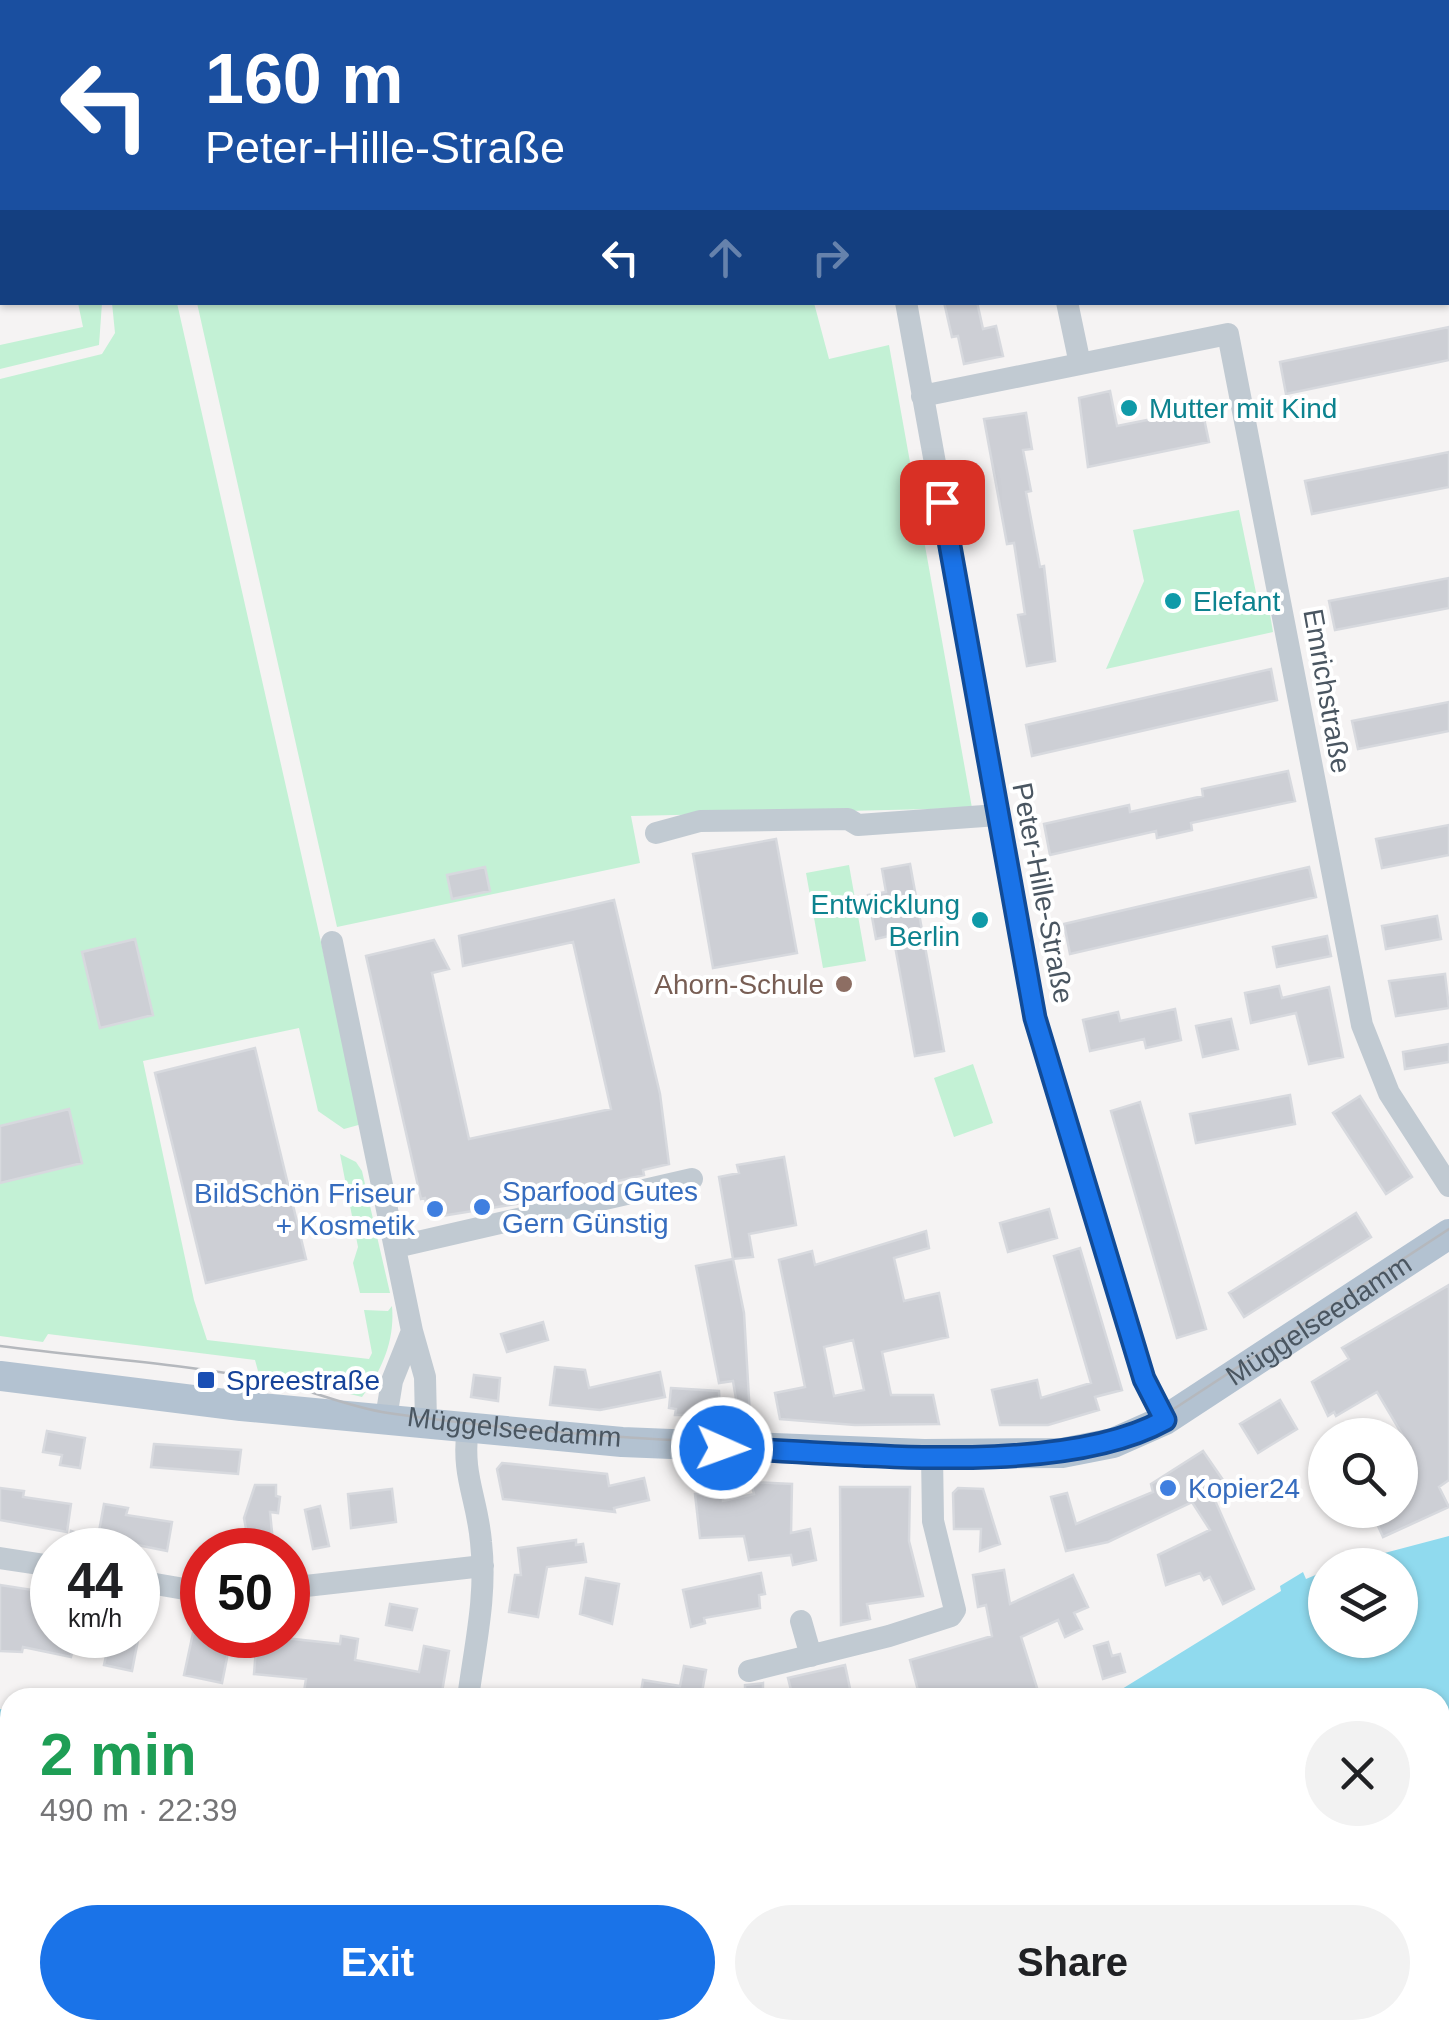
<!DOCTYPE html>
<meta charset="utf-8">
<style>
:root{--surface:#fff;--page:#f2f2f2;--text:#202124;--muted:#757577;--accent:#1a73e8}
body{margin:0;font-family:Arial,sans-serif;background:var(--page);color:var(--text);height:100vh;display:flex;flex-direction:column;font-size:38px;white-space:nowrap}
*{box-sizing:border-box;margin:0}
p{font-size:32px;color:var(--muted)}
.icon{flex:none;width:55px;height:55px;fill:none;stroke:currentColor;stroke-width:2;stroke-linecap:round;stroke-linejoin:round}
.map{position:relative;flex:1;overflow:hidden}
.sheet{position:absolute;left:0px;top:1688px;width:1450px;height:352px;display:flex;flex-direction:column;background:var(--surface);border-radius:30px 30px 0 0;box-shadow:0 2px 8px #0004}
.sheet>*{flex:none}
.hud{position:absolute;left:0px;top:0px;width:1450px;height:305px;box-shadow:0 2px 8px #0004;background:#1a4fa0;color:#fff;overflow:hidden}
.tools{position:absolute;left:1308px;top:1418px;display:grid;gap:20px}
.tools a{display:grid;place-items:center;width:110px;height:110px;border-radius:50%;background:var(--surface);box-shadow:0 2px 8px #0004;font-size:50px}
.speed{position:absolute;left:30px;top:1528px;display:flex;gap:20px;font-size:50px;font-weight:700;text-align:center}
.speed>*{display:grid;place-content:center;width:130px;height:130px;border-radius:50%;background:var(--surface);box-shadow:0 2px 8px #0004;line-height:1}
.speed small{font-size:25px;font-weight:400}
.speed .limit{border:15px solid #d22;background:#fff;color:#111}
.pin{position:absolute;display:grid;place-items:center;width:85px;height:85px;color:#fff;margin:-42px;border-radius:20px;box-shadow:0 5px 15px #0006}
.me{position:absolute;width:110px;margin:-55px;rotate:92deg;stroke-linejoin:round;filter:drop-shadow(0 0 8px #0008)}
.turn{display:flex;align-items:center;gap:35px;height:210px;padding:0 40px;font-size:45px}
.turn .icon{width:130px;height:130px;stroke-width:2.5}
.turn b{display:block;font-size:70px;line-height:85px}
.lanes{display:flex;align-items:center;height:95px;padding:0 40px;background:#0003;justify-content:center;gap:50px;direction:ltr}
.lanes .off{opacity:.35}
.round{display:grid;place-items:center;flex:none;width:105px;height:105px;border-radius:52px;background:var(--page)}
.overview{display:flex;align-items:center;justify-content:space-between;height:170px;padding:0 40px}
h1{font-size:60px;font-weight:700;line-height:75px;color:#1e9e55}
.primary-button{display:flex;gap:20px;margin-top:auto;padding:20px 40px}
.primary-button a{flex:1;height:115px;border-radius:60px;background:var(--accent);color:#fff;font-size:40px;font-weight:700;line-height:115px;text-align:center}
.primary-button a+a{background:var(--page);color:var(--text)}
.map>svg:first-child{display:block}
.green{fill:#c3f1d5}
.water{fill:#90daee}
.building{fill:#cdcfd5;stroke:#d7d9de;stroke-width:2.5;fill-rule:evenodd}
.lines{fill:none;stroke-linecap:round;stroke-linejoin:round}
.minor{stroke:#c1cad2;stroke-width:22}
.major{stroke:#b3c2d1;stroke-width:30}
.tram{stroke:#b5b8bd;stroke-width:2.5}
.route-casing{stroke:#114b97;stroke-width:25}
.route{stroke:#1a73e8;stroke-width:18}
.culture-dot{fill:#0f9aa8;stroke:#fff;stroke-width:4}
.education-dot{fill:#8d6e63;stroke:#fff;stroke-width:4}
.shop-dot{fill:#3f7fe0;stroke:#fff;stroke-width:4}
.transit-dot{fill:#1a4fb4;stroke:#fff;stroke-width:4}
.labels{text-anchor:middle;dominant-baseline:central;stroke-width:8;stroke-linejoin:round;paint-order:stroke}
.culture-label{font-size:28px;fill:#0d838f;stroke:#fff;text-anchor:start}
.street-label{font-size:28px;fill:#4a5661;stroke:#fff}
.education-label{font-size:28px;fill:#785e54;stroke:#fff;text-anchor:end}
.shop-label{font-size:28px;fill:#366cbe;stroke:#fff;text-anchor:start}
.transit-label{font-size:28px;fill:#164399;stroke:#fff;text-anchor:start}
</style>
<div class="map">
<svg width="1449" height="2038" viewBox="0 0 1449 2038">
<rect width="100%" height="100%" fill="#f5f3f3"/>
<path class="green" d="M 78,303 L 102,303 L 99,345 L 0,369 L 0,345 L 83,327 Z
M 112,303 L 177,303 L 362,1124 L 344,1129 L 318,1111 L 299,1028 L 143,1061 L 194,1300 L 207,1340 L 369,1359 L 372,1353 L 364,1310 L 388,1311 L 392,1306 C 395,1341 382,1370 362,1397 L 258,1371 L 255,1360 L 48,1334 L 43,1342 L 0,1336 L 0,379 L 102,354 L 115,333 Z
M 197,303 L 814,303 L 829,359 L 889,345 L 972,808 L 631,816 L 640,863 L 337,927 Z
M 1239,510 L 1259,607 L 1270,614 L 1273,632 L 1106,669 L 1144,581 L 1133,530 Z
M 849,865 L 866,961 L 823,968 L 806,873 Z
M 973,1064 L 993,1123 L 954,1137 L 934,1078 Z
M 340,1154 L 356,1162 L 362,1171 L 390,1293 L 360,1293 L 353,1263 L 358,1247 Z"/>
<path class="water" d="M 1449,1536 L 1449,2038 L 0,2038 L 0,1709 L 10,1711 L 10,2030 L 1440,2030 L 1440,1698 L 1109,1697 L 1281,1591 L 1280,1586 L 1303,1572 L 1306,1579 L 1325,1571 L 1325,1640 L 1400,1640 L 1400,1565 L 1339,1565 Z"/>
<path class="building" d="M 944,302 L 977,302 L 983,329 L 996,326 L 1003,356 L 964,364 L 958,336 L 952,337 Z
M 1449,327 L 1449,360 L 1286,394 L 1280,362 Z
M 1110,391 L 1117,426 L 1202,409 L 1209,442 L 1088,467 L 1079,398 Z
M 1026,413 L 1032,449 L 1023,450 L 1031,491 L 1026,492 L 1040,567 L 1044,566 L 1055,661 L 1027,666 L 1018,615 L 1025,614 L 1014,543 L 1007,544 L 984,419 Z
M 1449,452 L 1449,487 L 1312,514 L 1305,481 Z
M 1449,578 L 1449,608 L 1335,630 L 1329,601 Z
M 1271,669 L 1277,700 L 1032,756 L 1026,725 Z
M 1449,702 L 1449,731 L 1358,749 L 1352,721 Z
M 1288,771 L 1295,801 L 1191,823 L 1192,830 L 1157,838 L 1156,831 L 1050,855 L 1044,824 L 1129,805 L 1130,812 L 1203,796 L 1202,789 Z
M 1449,825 L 1449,855 L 1382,868 L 1376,839 Z
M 776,839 L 797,953 L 713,968 L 693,854 Z
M 910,864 L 944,1051 L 915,1056 L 893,935 L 876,939 L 868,895 L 886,892 L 882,869 Z
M 485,867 L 490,891 L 452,899 L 447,875 Z
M 1309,867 L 1316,897 L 1070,954 L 1064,924 Z
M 614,900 L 660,1094 L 669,1164 L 643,1170 L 644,1175 L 522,1203 L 429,1218 L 425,1198 L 421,1199 L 366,956 L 434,940 L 449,969 L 432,973 L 469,1139 L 611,1109 L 573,942 L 463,966 L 459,936 Z
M 1437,916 L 1441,939 L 1386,949 L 1382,926 Z
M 1327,936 L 1331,956 L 1277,967 L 1273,947 Z
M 135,939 L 153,1015 L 100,1028 L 82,952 Z
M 1445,974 L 1449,1008 L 1396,1016 L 1389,981 Z
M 1279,986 L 1282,998 L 1329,987 L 1343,1057 L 1309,1064 L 1296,1013 L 1251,1023 L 1245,993 Z
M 1175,1009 L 1181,1040 L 1146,1048 L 1144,1039 L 1090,1051 L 1083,1020 L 1118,1012 L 1120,1021 Z
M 1231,1019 L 1238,1049 L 1203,1057 L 1196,1026 Z
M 1449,1044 L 1449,1062 L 1405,1069 L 1403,1052 Z
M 255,1048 L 306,1259 L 206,1283 L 155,1073 Z
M 1290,1095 L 1295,1124 L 1196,1143 L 1190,1114 Z
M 1360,1096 L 1412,1177 L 1386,1194 L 1333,1113 Z
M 1140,1102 L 1206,1329 L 1177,1338 L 1111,1111 Z
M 69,1109 L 82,1163 L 0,1183 L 0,1126 Z
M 784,1157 L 796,1225 L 749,1234 L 753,1257 L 733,1259 L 719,1177 L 739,1173 L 737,1165 Z
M 1049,1209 L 1057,1238 L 1008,1252 L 1000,1223 Z
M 1356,1213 L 1371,1237 L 1244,1317 L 1229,1293 Z
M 926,1231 L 929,1248 L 894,1258 L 904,1301 L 939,1293 L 948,1337 L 882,1352 L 891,1395 L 933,1395 L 939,1424 L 855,1425 L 780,1419 L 775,1393 L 805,1387 L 779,1260 L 812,1251 L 815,1265 ZM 853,1340 L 864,1390 L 834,1396 L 824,1347 Z
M 1080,1248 L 1122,1390 L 1095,1397 L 1099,1410 L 1048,1425 L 1000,1425 L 992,1390 L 1037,1380 L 1041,1398 L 1091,1383 L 1054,1256 Z
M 733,1259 L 744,1313 L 750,1416 L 739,1417 L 733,1381 L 719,1383 L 696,1266 Z
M 1449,1285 L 1449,1480 L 1439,1487 L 1449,1507 L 1383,1537 L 1371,1510 L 1400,1510 L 1400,1464 L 1415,1456 L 1377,1392 L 1336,1416 L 1334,1412 L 1328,1416 L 1312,1382 L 1349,1359 L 1342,1348 Z
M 543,1322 L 548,1340 L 507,1352 L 501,1334 Z
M 555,1367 L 585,1370 L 589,1388 L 660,1372 L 665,1397 L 600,1410 L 550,1405 Z
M 474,1375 L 500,1378 L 498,1401 L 471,1397 Z
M 671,1388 L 719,1391 L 720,1415 L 675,1415 L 676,1409 L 669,1408 Z
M 1280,1400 L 1297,1429 L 1258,1453 L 1240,1424 Z
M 47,1431 L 85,1438 L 80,1468 L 60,1465 L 62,1455 L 43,1452 Z
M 154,1444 L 241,1450 L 238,1474 L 151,1467 Z
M 1203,1451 L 1223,1480 L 1210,1489 L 1254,1589 L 1223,1604 L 1210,1577 L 1204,1580 L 1200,1573 L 1166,1585 L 1158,1555 L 1210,1530 L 1192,1502 L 1108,1542 L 1066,1551 L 1051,1497 L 1067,1493 L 1076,1524 L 1153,1492 L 1151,1484 Z
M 502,1463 L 607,1474 L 609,1486 L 644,1478 L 649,1500 L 614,1508 L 615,1512 L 503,1499 L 497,1469 Z
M 751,1482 L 792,1484 L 791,1533 L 810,1529 L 816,1560 L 793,1565 L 791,1555 L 749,1560 L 744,1536 L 700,1538 L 695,1494 L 723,1493 L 723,1501 L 754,1494 Z
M 255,1485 L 276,1485 L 276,1496 L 280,1497 L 278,1513 L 270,1512 L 273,1542 L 249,1545 L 244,1518 Z
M 840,1487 L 910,1487 L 909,1541 L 923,1596 L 867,1604 L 870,1619 L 841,1625 Z
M 0,1488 L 24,1491 L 23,1497 L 71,1504 L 67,1532 L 0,1520 Z
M 958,1488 L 983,1489 L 1000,1544 L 980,1551 L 981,1529 L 954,1529 L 953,1493 Z
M 392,1489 L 396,1522 L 351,1528 L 348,1494 Z
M 104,1504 L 128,1508 L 126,1515 L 172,1522 L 167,1551 L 98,1537 Z
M 320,1506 L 329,1546 L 313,1549 L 305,1510 Z
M 71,1531 L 121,1546 L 121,1550 L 69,1548 Z
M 576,1540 L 576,1545 L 583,1544 L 586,1562 L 547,1567 L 538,1617 L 509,1612 L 515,1575 L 521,1575 L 518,1548 Z
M 1004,1570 L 1010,1604 L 1073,1575 L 1088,1607 L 1074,1613 L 1082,1629 L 1065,1637 L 1058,1620 L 1021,1637 L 1038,1691 L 1019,1698 L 920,1698 L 910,1660 L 992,1636 L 986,1605 L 978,1607 L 973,1575 Z
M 761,1573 L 765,1594 L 759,1595 L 760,1608 L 704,1618 L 705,1623 L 691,1627 L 683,1590 Z
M 586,1578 L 619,1584 L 612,1624 L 580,1614 Z
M 0,1585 L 52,1593 L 52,1635 L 139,1635 L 132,1671 L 104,1665 L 107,1651 L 74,1643 L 71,1657 L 23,1647 L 22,1652 L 0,1651 Z
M 390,1604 L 417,1609 L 412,1630 L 386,1625 Z
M 193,1633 L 217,1638 L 215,1645 L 229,1648 L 222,1683 L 184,1675 Z
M 257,1635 L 340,1644 L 341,1636 L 358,1639 L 355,1660 L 419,1672 L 424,1646 L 449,1651 L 441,1698 L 303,1698 L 306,1679 L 254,1674 Z
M 1108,1642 L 1112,1656 L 1120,1654 L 1125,1672 L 1103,1679 L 1094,1646 Z
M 845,1665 L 852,1698 L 793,1698 L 788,1678 Z
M 684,1666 L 706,1670 L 701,1698 L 640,1698 L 643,1680 L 680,1686 Z
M 763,1683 L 763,1698 L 745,1698 L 745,1685 Z"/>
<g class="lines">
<path class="minor" d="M 419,0 L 419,2
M 853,0 L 853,2
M 881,2 L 894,0
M 1448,59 L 1449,59
M 1448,182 L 1449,182
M 906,302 L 1035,1018 L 1144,1379 L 1165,1420
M 1067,302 L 1080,364
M 922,396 L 1228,334 L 1362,1025 L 1389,1093 L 1449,1186
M 656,833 L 700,821 L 848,819 L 858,825 L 998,815
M 332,942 L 412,1331 L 425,1377 L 426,1422
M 396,1247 L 692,1179
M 386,1418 L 392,1381 L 412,1331
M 0,1558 L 52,1566
M 138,1581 L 202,1592
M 288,1588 L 483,1566
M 801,1621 L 811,1656
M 749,1671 L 889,1636 L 951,1616 L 955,1610 L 933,1521 L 932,1454
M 468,1698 C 475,1645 487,1595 481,1542 C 477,1496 461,1476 468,1426"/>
<path class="major" id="s1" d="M 0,1376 L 241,1406 L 622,1442 L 924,1454 L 1062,1453 L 1113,1443 L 1165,1420 L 1449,1234"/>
<path class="tram" id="s2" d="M 0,1346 C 90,1358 182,1363 271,1381 C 311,1390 348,1407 388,1413 C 548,1436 711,1444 873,1447 C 972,1450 1072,1463 1163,1416 L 1449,1229"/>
</g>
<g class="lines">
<g class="route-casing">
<path id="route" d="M 722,1448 C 846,1452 1059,1479 1165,1420 L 1144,1379 L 1035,1018 L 942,502"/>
</g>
<use href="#route" class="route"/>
</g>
<g class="culture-dot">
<circle cx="1129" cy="408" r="10"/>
<circle cx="1173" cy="601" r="10"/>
<circle cx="980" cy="920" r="10"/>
</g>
<circle class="education-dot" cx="844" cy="984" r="10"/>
<g class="shop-dot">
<circle cx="482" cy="1207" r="10"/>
<circle cx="435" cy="1209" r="10"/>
<circle cx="1168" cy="1488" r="10"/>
</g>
<rect class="transit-dot" x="196" y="1370" width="20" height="20" rx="5"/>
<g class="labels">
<g class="culture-label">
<text x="1149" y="408">Mutter mit Kind</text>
<text x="1193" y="601">Elefant</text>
<text x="960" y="904" text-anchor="end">Entwicklung<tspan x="960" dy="32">Berlin</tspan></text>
</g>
<g class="street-label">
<text transform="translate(1327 691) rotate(80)">Emrichstraße</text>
<text transform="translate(1043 893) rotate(79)">Peter-Hille-Straße</text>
<text stroke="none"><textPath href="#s1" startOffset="1358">Müggelseedamm</textPath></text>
<text stroke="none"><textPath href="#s2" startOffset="522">Müggelseedamm</textPath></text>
</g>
<g class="education-label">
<text x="824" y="984">Ahorn-Schule</text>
</g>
<g class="shop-label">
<text x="502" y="1191">Sparfood Gutes<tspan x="502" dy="32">Gern Günstig</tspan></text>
<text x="415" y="1193" text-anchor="end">BildSchön Friseur<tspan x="415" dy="32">+ Kosmetik</tspan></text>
<text x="1188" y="1488">Kopier24</text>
</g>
<g class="transit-label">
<text x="226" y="1380">Spreestraße</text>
</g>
</g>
</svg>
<div class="tools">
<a><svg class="icon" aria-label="search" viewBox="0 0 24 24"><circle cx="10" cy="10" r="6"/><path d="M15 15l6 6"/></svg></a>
<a><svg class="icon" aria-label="layers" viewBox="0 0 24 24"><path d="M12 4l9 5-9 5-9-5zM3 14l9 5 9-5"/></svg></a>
</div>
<div class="speed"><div>44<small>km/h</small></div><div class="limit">50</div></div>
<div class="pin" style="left:942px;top:502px;background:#d93025"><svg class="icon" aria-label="arrive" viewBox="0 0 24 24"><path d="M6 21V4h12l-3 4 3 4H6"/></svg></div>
<svg class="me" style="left:722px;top:1448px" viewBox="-20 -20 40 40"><circle r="17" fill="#1a73e8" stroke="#fff" stroke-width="3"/><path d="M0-11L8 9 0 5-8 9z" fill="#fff"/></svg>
<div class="hud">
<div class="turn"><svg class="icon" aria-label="left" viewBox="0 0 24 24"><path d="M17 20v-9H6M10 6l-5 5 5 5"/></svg><div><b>160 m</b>Peter-Hille-Straße</div></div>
<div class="lanes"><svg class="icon" aria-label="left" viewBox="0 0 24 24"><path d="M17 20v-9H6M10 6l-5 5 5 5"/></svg><svg class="icon off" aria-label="ahead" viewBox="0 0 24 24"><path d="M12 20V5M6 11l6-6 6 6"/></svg><svg class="icon off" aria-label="right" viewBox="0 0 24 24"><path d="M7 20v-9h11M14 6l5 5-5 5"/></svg></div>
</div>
<section class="sheet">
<div class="overview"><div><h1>2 min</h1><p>490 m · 22:39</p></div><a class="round"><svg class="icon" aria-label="close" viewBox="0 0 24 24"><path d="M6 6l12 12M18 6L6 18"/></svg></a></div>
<div class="primary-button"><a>Exit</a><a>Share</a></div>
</section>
</div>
